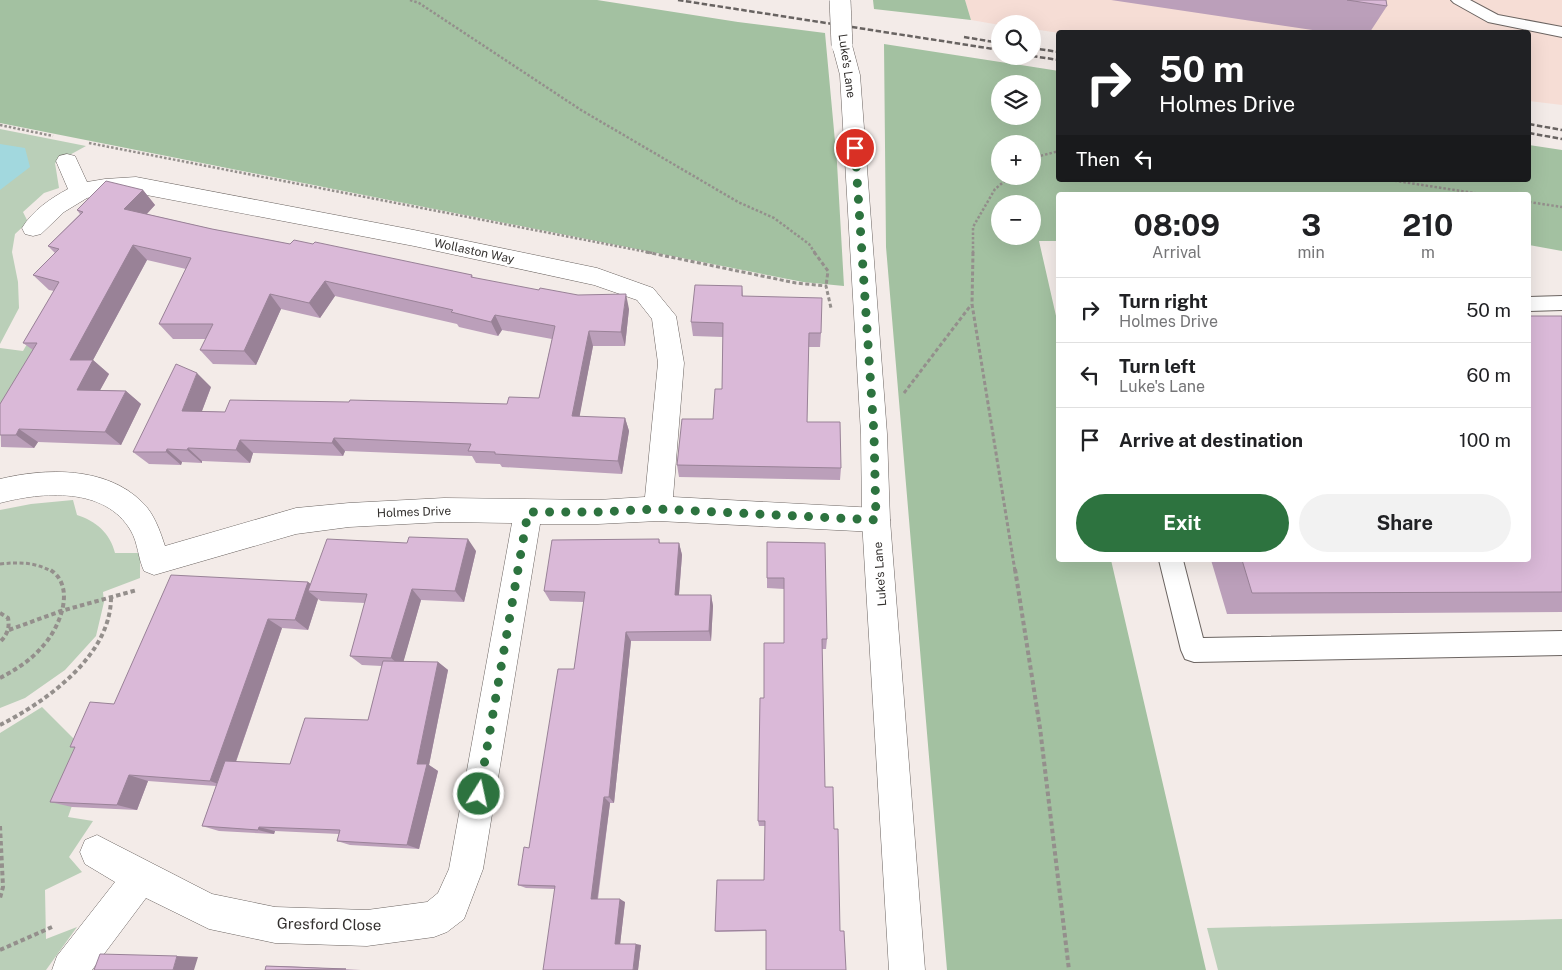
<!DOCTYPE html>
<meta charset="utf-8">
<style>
:root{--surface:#fff;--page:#f2f2f2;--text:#202124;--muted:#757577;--line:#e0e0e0;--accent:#2d733f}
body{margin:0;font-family:"Public Sans",sans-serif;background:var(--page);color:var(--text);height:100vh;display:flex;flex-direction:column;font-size:19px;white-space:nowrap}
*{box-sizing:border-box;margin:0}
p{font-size:16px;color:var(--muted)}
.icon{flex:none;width:28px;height:28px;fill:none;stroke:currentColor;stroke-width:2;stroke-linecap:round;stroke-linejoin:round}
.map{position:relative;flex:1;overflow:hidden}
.panel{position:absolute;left:1056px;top:192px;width:475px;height:370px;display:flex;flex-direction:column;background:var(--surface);border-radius:5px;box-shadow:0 5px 20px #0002}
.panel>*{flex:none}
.hud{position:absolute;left:1056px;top:30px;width:475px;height:152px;border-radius:5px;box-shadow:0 5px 20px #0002;background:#202124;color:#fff;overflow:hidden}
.controls{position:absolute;left:991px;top:15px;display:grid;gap:10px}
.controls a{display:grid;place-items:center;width:50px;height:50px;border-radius:50%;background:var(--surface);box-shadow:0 5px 20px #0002;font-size:25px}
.pin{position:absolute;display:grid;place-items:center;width:42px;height:42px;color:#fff;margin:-21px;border:2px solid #fff;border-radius:50%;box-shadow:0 1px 5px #0007}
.me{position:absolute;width:55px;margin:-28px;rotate:10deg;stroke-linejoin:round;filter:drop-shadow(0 0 4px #0008)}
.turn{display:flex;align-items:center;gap:18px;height:105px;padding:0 20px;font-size:22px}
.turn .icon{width:65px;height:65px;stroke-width:2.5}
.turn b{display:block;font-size:35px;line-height:42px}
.then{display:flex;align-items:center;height:48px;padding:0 20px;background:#0003;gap:10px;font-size:19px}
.eta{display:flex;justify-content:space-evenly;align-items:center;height:85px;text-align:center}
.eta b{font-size:30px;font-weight:700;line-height:35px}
.primary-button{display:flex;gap:10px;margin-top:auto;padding:10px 20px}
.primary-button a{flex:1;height:58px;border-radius:30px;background:var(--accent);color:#fff;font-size:20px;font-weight:700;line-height:58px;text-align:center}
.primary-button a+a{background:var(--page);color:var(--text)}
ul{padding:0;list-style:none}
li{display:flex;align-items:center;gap:15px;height:65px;padding:0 20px;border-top:1px solid var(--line)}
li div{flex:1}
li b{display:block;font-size:19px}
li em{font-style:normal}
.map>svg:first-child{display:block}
.commercial{fill:#f6ddd5}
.green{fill:#bacfb8}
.forest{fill:#a3c1a1;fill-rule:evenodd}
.water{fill:#a2d8de}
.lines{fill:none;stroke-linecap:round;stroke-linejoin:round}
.lane-casing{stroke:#6b6461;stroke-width:2}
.street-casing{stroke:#6b6461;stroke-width:1}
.secondary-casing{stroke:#6b6461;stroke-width:1}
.path-far2{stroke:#948f8c;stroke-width:2.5;stroke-dasharray:2.5 2;stroke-linecap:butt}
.path-far1{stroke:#948f8c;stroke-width:3;stroke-dasharray:4 2.5;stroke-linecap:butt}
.path{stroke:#948f8c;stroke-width:4;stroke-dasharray:4.5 3;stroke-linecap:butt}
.lane{fill:#fff;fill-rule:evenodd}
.street{fill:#fff;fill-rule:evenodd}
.secondary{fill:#fff;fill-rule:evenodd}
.rail{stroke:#686361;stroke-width:2.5;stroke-dasharray:5.5 2.5;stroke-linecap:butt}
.secondary-bridge-casing{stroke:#6b6461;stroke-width:22;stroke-linecap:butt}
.secondary-bridge{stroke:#fff;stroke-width:21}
.wall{fill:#bb9fba;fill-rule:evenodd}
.shaded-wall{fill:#998297}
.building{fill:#dab9d8;stroke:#998297}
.route{stroke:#2d733f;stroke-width:9;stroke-dasharray:0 16.2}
.labels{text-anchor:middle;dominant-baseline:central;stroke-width:5;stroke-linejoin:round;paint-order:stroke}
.street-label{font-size:12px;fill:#33302e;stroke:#fff}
.near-street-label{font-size:15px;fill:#33302e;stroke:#fff}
</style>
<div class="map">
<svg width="1562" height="970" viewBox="0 0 1562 970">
<rect width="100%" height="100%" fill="#f3ebe8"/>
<path class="commercial" d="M 965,0 L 1562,0 L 1562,105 L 1529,101 L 1529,32 L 1059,33 L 1033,29 L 1032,24 L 1000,25 L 971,20 Z"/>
<path class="green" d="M 0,129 L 86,146 L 55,163 L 59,188 L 44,193 L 23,212 L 28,222 L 15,234 L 12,252 L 18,282 L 19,308 L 0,344 Z
M 30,339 L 47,340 L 0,435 L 0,348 L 23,351 Z
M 73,500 L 77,515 C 96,521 110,533 115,553 L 140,553 L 140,578 L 103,592 L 104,602 L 96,636 L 65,670 L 25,698 L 0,708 L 0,510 L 31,504 Z
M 42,707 L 90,755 L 68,817 L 93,821 L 69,857 L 82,872 L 45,890 L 46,939 L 77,927 L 46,970 L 0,970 L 0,733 Z
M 1562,919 L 1562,970 L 1218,970 L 1207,928 Z"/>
<path class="forest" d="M 0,0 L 597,0 L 738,22 L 825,33 L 837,163 L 844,286 L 803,282 L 0,123 Z
M 873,0 L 965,0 L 971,20 L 874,9 Z
M 884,44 L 1059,71 L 1059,180 L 1529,180 L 1529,145 L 1562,150 L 1562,251 L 1529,245 L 1529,195 L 1059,195 L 1059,241 L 1039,241 L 1059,329 L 1059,560 L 1111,560 L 1206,970 L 947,970 L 886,247 ZM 1000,84 L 1032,84 L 1032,116 L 1000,116 ZM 1000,144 L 1032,144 L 1032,176 L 1000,176 ZM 1000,204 L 1032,204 L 1032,236 L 1000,236 Z"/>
<path class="water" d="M 0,144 L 25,148 L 30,167 L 0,190 Z"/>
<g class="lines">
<g class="lane-casing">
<path id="lane" d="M 1451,0 L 1470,0 L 1498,15 L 1562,27 L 1562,37 L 1488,22 L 1454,3 Z
M 1562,296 L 1562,310 L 1529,311 L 1529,297 Z
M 1159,560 L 1183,560 L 1203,638 L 1562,631 L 1562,655 L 1194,662 L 1185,659 L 1181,650 Z"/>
</g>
<g class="street-casing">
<path id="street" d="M 67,154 L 75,156 L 87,182 L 105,179 L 136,177 L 414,230 L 597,268 L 653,288 L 676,316 L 684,363 L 673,497 L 876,508 L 886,511 L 890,520 L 886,529 L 876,532 L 658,521 L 598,524 L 540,524 L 483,869 L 464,919 L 447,932 L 434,937 L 367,946 L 275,943 L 209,929 L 146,898 L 92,970 L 52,970 L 57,956 L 115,882 L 85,864 L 80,852 L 85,840 L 97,835 L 212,894 L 275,907 L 367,910 L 427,902 L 438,893 L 449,869 L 512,523 L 444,522 L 349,527 L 296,534 L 154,575 L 144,571 C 138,558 138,543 131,531 C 105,486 42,492 0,503 L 0,479 C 45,468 106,466 142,502 C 154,513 160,531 165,546 L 296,508 L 349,503 L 444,498 L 598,500 L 645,497 L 658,363 L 652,319 L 637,300 L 594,285 L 414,246 L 136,193 L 105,194 L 87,198 L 64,212 L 41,234 L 33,236 L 25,234 L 22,228 C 32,211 51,198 68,189 L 56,161 L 59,156 Z"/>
</g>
<g class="secondary-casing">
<path id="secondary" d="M 842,39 L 849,41 L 852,45 L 860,75 L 887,434 L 890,520 L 925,970 L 889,970 L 862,520 L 861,434 L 840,75 L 832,45 L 835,41 Z"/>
</g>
<path class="path-far2" d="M 410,0 L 419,3 L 581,110 L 738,202 L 774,218 L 809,244 L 815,253
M 0,125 L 53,136
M 89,143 L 652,253
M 1032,158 L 1059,151
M 1390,180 L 1487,195
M 1529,202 L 1562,207
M 973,253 L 973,227 L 995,189 L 1011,176"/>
<path class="path-far1" d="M 646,252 L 796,283 L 826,286 L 831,308
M 814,252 L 828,271 L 826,286
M 973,252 L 972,304 L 1015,571
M 904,393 L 971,305
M 0,564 C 19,562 34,562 51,571"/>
<path class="path" d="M 1015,569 L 1040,728 L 1069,970
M 0,613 L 8,618 C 10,628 7,635 0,642
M 9,630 L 61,611 L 137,590
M 0,678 C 15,670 30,661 41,648 C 59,630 78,586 49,569
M 0,725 C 47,701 112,655 111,596
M 0,826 L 3,887 L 0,898
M 0,950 L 52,927"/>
<use href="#lane" class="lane"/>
<use href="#street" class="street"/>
<use href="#secondary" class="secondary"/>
<path class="rail" d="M 678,0 L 1000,50
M 964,37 L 1000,43
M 1032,48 L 1059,52
M 1032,56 L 1059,60
M 1529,124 L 1562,130
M 1529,133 L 1562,139"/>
<g class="secondary-bridge-casing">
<path id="secondary-bridge" d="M 840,0 L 842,45"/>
</g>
<use href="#secondary-bridge" class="secondary-bridge"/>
</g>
<path class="wall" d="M 1111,0 L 1386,0 L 1387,6 L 1370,32 L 1326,32 Z
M 143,190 L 155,205 L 147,214 L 212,229 L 290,244 L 313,244 L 472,275 L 473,278 L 629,309 L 625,346 L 593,346 L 579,417 L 625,418 L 629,431 L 622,474 L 502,467 L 500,464 L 476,463 L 472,456 L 345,451 L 343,456 L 253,453 L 250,463 L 202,461 L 202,463 L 182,462 L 181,465 L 149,464 L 133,452 L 211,387 L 202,411 L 225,412 L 349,402 L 507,404 L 539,398 L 552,339 L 502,330 L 498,336 L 459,327 L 457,324 L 335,296 L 320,318 L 281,309 L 256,365 L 213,364 L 200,350 L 206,339 L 173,339 L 159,324 L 186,269 L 147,260 L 93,360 L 109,374 L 100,390 L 126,391 L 141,404 L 121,445 L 38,442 L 34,448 L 1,447 L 0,404 L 33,350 L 23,343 L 54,291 L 49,290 L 33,275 L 55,253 L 48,246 L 80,214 L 77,210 Z
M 742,286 L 743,296 L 821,333 L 820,347 L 808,347 L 807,422 L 841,468 L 840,480 L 679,477 L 677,465 L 713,419 L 722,389 L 723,337 L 693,336 L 691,322 Z
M 1562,316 L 1562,612 L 1227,614 L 1211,560 L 1529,560 Z
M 659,539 L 660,543 L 679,543 L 682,555 L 679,595 L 711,595 L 713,606 L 711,641 L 631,641 L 614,803 L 610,803 L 598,899 L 625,902 L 620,944 L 641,945 L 638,970 L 555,889 L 526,888 L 518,885 L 529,848 L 574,669 L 584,602 L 550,601 L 544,591 Z
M 767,542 L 827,639 L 826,649 L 822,649 L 766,931 L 717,932 L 715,931 L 764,880 L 765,826 L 759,826 L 758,821 L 784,643 L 784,589 L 767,588 Z
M 476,551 L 464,602 L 421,600 L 403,662 L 438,662 L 448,670 L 429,765 L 438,771 L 419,849 L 350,845 L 337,841 L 339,834 L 275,831 L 274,834 L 219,831 L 202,826 L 216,786 L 148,781 L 137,810 L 72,807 L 50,802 L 75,748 L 70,747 L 114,704 L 308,582 L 311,584 ZM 318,599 L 321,601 L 365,603 L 350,656 L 362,665 L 382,666 L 368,720 L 290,764 L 236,762 L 282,628 L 308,630 Z
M 266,966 L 284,966 L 361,970 L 265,970 Z"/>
<path class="shaded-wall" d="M 143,190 L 155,205 L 137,224 L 124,209 Z
M 133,245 L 147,260 L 93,360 L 109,374 L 93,403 L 77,390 L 70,360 Z
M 325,281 L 335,296 L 320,318 L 309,303 Z
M 270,294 L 281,309 L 256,365 L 244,351 Z
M 626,294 L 629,309 L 625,346 L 621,332 Z
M 495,315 L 502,330 L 498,336 L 491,322 Z
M 589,331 L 593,346 L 577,430 L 572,416 Z
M 197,373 L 211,387 L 197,424 L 182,411 Z
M 126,391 L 141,404 L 121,445 L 105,432 Z
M 625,418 L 629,431 L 622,474 L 618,461 Z
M 19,429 L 38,442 L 34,448 L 16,435 Z
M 334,438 L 345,451 L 343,456 L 332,443 Z
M 240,440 L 253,453 L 250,463 L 236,450 Z
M 188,448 L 202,461 L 202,463 L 187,450 Z
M 167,449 L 182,462 L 181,465 L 166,452 Z
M 468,539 L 476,551 L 464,602 L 455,591 Z
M 679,543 L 682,555 L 678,606 L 675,595 Z
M 308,582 L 321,592 L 308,591 L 318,599 L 308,630 L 295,620 Z
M 412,589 L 421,600 L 402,667 L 391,658 Z
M 711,595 L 713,606 L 711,641 L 709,631 Z
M 268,619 L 282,628 L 227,787 L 210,781 Z
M 626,632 L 631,641 L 614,803 L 609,797 Z
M 438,662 L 448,670 L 429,765 L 438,771 L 419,849 L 407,845 L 417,764 Z
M 129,775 L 148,781 L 137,810 L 117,805 Z
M 604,797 L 610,803 L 597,901 L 591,899 Z
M 259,827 L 275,831 L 274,834 L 258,830 Z
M 620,899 L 625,902 L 620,945 L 615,944 Z
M 636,944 L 641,945 L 638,970 L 633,970 Z
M 177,956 L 198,957 L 194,970 L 173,970 Z"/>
<path class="building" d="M 1347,0 L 1386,0 L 1387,6 Z
M 106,181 L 143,190 L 124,209 L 212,229 L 290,244 L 294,240 L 313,244 L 315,242 L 472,275 L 471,277 L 539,290 L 540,288 L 578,295 L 626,294 L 621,332 L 589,331 L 572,416 L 625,418 L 618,461 L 495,454 L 495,452 L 468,451 L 471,444 L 334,438 L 332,443 L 240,440 L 236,450 L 188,448 L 187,450 L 167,449 L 166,452 L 133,452 L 176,364 L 197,373 L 182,411 L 225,412 L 230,400 L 349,402 L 350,400 L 507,404 L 509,397 L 539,398 L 555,326 L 495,315 L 491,322 L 451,312 L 453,310 L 325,281 L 309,303 L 270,294 L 244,351 L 200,350 L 213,324 L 159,324 L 191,258 L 133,245 L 70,360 L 93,360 L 77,390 L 126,391 L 105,432 L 19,429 L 16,435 L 0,435 L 0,404 L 37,343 L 23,343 L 59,282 L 33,275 L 59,249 L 48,246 L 83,212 L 77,210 Z
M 695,285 L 742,286 L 742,296 L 822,298 L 821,333 L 809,333 L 807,422 L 840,422 L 841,468 L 677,465 L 682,419 L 713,419 L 715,389 L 722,389 L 723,323 L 691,322 Z
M 1529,316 L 1562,316 L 1562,592 L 1252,593 L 1242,560 L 1529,560 Z
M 409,537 L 468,539 L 455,591 L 412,589 L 391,658 L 350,656 L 367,594 L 308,591 L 327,539 L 407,543 Z
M 659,539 L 659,543 L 679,543 L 675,595 L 711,595 L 709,631 L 626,632 L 609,797 L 604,797 L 591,899 L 620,899 L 615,944 L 636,944 L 633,970 L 543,970 L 555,886 L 518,885 L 524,847 L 529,848 L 558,669 L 574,669 L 585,592 L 544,591 L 552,540 Z
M 767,542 L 825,543 L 827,639 L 822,639 L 825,787 L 833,787 L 834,829 L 838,829 L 840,931 L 844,931 L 846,970 L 766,970 L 766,930 L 715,931 L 717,880 L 764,880 L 765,821 L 758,821 L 760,698 L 764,698 L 764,643 L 784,643 L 784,578 L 767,578 Z
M 171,575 L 308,582 L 295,620 L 268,619 L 210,781 L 129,775 L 117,805 L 50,802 L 75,747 L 70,747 L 90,702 L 114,704 Z
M 383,661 L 438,662 L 417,764 L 427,764 L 407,845 L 337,841 L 340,830 L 259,827 L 258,830 L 202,826 L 225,761 L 290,764 L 305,718 L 368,720 Z
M 100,954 L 177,956 L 173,970 L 94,970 Z
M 266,966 L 346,969 L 265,970 Z"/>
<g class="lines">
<path class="route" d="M 479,794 L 528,512 L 598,512 L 658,509 L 876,520 L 874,434 L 855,148"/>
</g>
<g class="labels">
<g class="street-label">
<text transform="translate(847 66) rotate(82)">Luke's Lane</text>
<text transform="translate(474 251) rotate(12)">Wollaston Way</text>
<text transform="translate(414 512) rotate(-2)">Holmes Drive</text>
<text transform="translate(880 574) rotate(-94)">Luke's Lane</text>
</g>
<g class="near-street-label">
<text transform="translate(329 924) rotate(1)">Gresford Close</text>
</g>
</g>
</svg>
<div class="controls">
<a><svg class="icon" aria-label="search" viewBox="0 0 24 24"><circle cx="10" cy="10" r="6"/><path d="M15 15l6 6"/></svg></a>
<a><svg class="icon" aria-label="layers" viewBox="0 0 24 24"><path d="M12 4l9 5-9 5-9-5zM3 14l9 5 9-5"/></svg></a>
<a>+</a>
<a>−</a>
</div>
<div class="pin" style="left:855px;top:148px;background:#d93025"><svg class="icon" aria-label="arrive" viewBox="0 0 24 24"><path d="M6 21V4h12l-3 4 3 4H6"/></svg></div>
<svg class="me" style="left:479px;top:794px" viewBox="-20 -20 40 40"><circle r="17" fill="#2d733f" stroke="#fff" stroke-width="3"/><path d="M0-11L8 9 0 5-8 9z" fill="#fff"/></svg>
<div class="hud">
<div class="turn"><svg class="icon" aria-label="right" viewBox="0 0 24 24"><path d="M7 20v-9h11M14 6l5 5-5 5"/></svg><div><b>50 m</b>Holmes Drive</div></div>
<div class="then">Then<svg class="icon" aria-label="left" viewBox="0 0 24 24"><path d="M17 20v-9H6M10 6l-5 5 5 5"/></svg></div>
</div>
<section class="panel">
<div class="eta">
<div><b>08:09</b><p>Arrival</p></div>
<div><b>3</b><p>min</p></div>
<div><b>210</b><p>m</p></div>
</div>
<ul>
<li><svg class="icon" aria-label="right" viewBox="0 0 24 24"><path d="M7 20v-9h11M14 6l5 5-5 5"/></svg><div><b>Turn right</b><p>Holmes Drive</p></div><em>50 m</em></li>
<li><svg class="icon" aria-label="left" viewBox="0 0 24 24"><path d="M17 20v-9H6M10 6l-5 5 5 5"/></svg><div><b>Turn left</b><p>Luke's Lane</p></div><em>60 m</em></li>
<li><svg class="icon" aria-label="arrive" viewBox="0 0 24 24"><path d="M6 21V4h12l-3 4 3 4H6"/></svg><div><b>Arrive at destination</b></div><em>100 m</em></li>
</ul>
<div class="primary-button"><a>Exit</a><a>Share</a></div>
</section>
</div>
